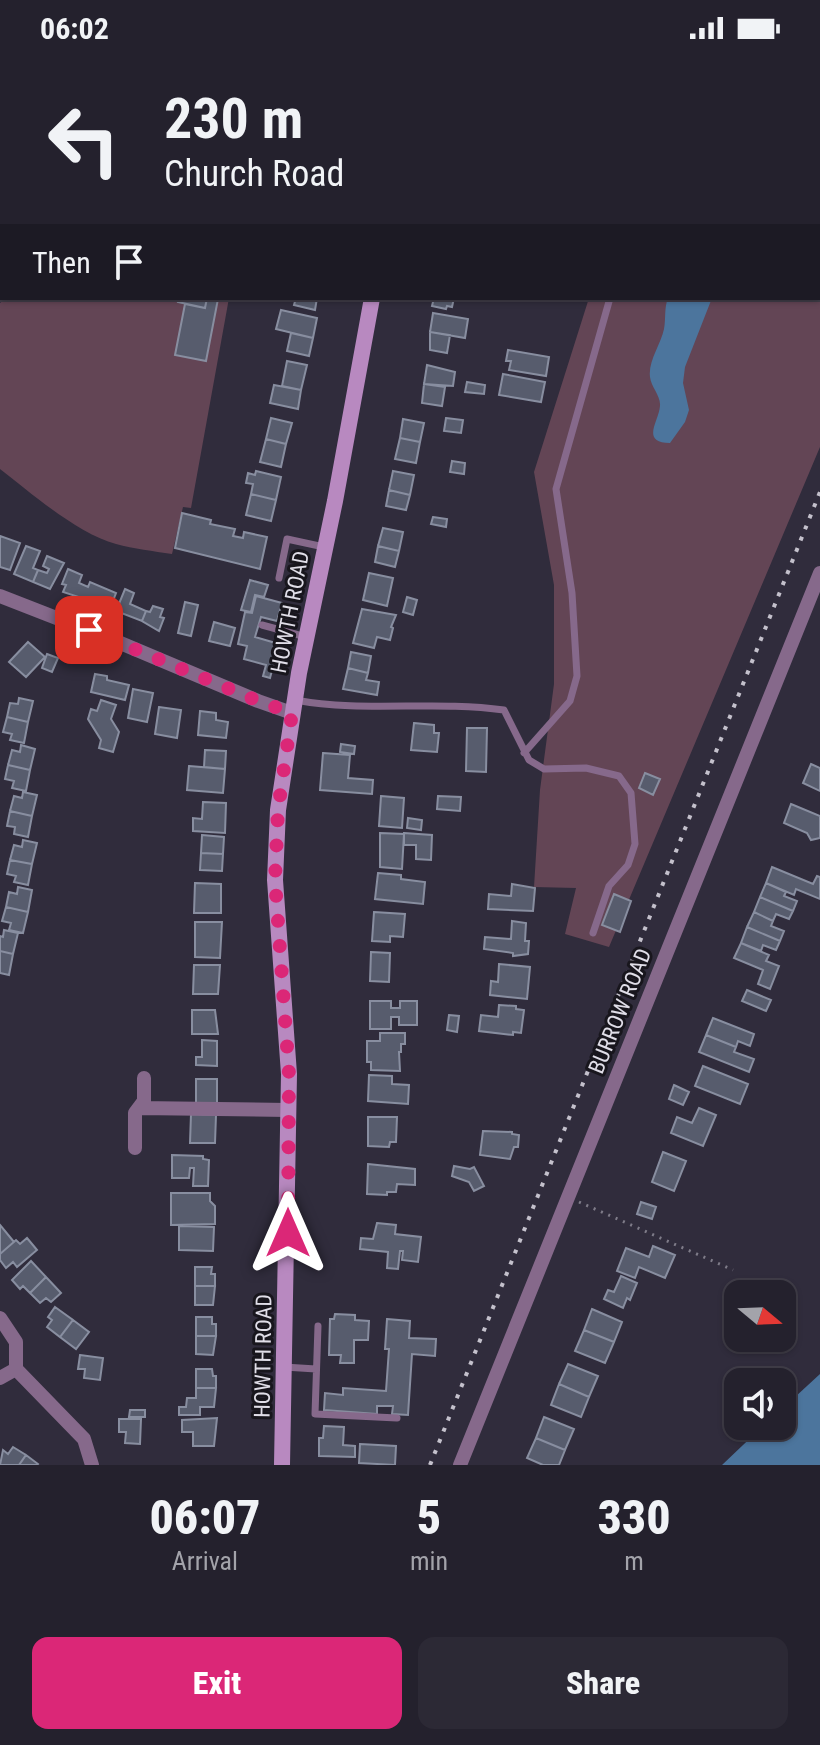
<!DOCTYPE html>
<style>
:root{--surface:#24212d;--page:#2c2935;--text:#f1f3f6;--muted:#a3a3aa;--line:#413e49;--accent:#db2777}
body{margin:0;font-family:"Roboto Condensed",sans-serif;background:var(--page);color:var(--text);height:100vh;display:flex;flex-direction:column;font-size:30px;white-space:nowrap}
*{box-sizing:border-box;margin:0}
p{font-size:26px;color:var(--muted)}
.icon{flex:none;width:44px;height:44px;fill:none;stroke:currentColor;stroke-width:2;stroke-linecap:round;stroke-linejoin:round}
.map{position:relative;height:1409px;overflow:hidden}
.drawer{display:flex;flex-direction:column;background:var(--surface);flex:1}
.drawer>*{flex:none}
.hud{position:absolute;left:0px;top:0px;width:820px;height:244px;box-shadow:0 2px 6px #0004,0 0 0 2px var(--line);background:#24212d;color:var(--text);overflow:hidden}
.needle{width:52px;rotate:109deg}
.fabs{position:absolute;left:724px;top:1224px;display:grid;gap:16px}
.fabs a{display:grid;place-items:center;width:72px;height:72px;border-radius:16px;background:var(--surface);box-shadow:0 2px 6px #0004,0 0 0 2px var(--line);font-size:40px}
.pin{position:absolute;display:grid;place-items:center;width:68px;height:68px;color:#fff;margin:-34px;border-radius:16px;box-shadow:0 4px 12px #0006}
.me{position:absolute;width:88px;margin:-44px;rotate:0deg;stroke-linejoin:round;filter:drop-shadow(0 0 6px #0008)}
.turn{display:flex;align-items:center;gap:28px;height:168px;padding:0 32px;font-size:36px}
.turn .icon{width:104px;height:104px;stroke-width:2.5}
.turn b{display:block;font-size:56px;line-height:68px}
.then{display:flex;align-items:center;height:76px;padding:0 32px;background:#0003;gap:16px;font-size:30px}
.eta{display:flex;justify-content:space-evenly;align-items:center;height:136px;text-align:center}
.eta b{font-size:48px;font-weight:800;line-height:56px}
.cta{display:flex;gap:16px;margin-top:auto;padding:16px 32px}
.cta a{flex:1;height:92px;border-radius:16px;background:var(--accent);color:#fff;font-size:32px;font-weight:800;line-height:92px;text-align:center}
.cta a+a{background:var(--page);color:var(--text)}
.status{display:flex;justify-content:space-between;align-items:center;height:56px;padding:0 40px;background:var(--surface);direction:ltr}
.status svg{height:22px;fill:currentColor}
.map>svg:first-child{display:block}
.green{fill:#634555}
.water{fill:#4c759d}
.building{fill:#575c6d;stroke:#888ea0;stroke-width:2}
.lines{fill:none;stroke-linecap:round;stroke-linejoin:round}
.path{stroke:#7f7c89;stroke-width:3;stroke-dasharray:2 6;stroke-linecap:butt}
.service{stroke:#86698b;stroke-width:7}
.minor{stroke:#86698b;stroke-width:14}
.secondary{stroke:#b889c0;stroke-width:16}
.rail{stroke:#c4c1cc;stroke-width:4;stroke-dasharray:4 8;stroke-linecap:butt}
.route{stroke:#db2777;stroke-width:14;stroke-dasharray:0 25.2}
.labels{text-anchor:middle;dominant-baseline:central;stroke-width:6;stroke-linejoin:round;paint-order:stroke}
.street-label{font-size:22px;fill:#e0dee8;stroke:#18161d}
</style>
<div class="status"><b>06:02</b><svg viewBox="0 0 49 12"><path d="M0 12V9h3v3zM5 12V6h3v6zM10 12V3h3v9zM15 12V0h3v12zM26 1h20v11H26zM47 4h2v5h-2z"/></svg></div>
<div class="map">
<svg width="820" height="1409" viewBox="0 0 820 1409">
<rect width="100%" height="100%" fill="#302c3c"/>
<path class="green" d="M 680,0 L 820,0 L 820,391 L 609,891 L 565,878 L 576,832 L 534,831 L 540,734 L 554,628 L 554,529 L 534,416 L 589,242 L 818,242 L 818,2 L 679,2 Z
M 6,242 L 229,242 L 191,452 L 183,451 L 172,498 C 153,495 134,493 116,488 C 78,478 31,437 0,413 L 0,247 Z"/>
<path class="water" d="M 668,242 L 712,242 L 685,311 L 683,327 L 689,354 L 685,366 L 670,387 C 640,387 659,365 660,350 C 661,340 651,331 650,321 C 648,305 661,288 664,273 C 666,263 664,252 668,242 Z
M 820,1318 L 820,1409 L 722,1409 L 763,1370 L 782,1370 L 782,1353 Z"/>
<path class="building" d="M 491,0 L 555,0 L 563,2 L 491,2 Z
M 179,242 L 207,242 L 205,252 L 178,246 Z
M 207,242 L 218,243 L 206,305 L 175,299 L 185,248 L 205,252 Z
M 296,242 L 317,242 L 315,254 L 294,249 Z
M 434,242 L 454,242 L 452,251 L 447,250 L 446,253 L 432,250 Z
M 281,254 L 317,262 L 313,282 L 276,273 Z
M 433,257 L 468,263 L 465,282 L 430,276 Z
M 430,276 L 450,279 L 447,297 L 430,294 Z
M 291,277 L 313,282 L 309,300 L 287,295 Z
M 508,294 L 549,301 L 546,320 L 509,314 L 511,305 L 506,305 Z
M 287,305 L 307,309 L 301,334 L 282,330 Z
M 427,309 L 455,316 L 453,330 L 424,328 Z
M 503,318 L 545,326 L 541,346 L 499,339 Z
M 467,326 L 485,329 L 484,338 L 465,336 Z
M 424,328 L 445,331 L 442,350 L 422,347 Z
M 274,329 L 301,334 L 298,353 L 270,347 Z
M 271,362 L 292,367 L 286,388 L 266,383 Z
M 446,362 L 463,364 L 461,377 L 444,375 Z
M 403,363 L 424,367 L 420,386 L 400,382 Z
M 400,382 L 420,386 L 416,407 L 395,403 Z
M 266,383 L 286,388 L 281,411 L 260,406 Z
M 452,405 L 465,407 L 464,418 L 450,416 Z
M 256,415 L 281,421 L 276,444 L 251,438 L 253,428 L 246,427 L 248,417 L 255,419 Z
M 393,415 L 414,419 L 410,439 L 389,434 Z
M 389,434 L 410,439 L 406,454 L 386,450 Z
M 251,438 L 276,444 L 271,465 L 246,459 Z
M 182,457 L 211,464 L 210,468 L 235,473 L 233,480 L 243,482 L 244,476 L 267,481 L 260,513 L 175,492 Z
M 433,461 L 447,463 L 446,471 L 431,468 Z
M 383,472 L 403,476 L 399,495 L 378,490 Z
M 0,480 L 20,487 L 10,514 L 0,511 Z
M 26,490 L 40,495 L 33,512 L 38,514 L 33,526 L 14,518 Z
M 378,490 L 399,495 L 395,511 L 375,506 Z
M 47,500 L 64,507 L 50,533 L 33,526 L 38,514 L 47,517 L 49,513 L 43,510 Z
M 68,513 L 82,519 L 79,527 L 88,531 L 90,526 L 116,537 L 111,550 L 102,546 L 100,551 L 94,549 L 94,546 L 63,536 L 66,529 L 62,528 Z
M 369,517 L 393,522 L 387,550 L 363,544 Z
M 250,524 L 268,529 L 264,541 L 255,539 L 251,556 L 241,554 Z
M 125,533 L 134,537 L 130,548 L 146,555 L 142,565 L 116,555 Z
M 256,540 L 282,547 L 277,565 L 261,561 L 255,581 L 279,588 L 270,622 L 263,620 L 266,609 L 244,603 L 247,590 L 238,588 L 245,556 L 252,557 Z
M 407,541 L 417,544 L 413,559 L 403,556 Z
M 185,546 L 198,549 L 191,580 L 178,577 Z
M 153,550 L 163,553 L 160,561 L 164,562 L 159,575 L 142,565 L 146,555 L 150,556 Z
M 362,553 L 396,559 L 391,571 L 393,572 L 390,584 L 377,581 L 374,592 L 353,587 Z
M 214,566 L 235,572 L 230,590 L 209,585 Z
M 28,586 L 45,601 L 26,621 L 9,606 Z
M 351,596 L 371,600 L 368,617 L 348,612 Z
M 47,598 L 58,602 L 52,616 L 42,612 Z
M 348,612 L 368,617 L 366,624 L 379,626 L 377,639 L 343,633 Z
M 95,618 L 107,620 L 107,624 L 129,629 L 125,644 L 91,636 Z
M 133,633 L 153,637 L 147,666 L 128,662 Z
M 19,642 L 33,645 L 28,666 L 7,661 L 10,647 L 18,648 Z
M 101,644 L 116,649 L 111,663 L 119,676 L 113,696 L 99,692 L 101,684 L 88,663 L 91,653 L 97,655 Z
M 159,651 L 181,654 L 177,682 L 155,678 Z
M 200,655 L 216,657 L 216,664 L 228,666 L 226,682 L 198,679 Z
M 7,661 L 28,666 L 24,687 L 10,684 L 12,678 L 3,676 Z
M 414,667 L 434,669 L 434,677 L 439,677 L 437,696 L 411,694 Z
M 467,672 L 487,672 L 486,716 L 466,715 Z
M 341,688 L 355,690 L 354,698 L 340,696 Z
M 21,689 L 35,693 L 30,714 L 8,709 L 12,694 L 20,696 Z
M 205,694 L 226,695 L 225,713 L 204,711 Z
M 323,697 L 350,699 L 348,722 L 373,724 L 372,738 L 320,734 Z
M 811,708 L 820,712 L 820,735 L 803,727 Z
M 8,709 L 30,714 L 26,735 L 12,732 L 14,725 L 5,723 Z
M 189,710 L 225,713 L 223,737 L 187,734 Z
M 645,717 L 660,723 L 653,739 L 639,732 Z
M 23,736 L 37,739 L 32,760 L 10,755 L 14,740 L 22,742 Z
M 381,740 L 404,742 L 402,772 L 379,770 Z
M 438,740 L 461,741 L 460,755 L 437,753 Z
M 203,746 L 226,747 L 225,777 L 193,775 L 193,762 L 202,763 Z
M 791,748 L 820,760 L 820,782 L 811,784 L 807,777 L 784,767 Z
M 10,755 L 32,760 L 28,781 L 14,778 L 15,771 L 7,770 Z
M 408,762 L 422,764 L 421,774 L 407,772 Z
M 380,777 L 404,778 L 402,813 L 380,811 Z
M 404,777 L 432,779 L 431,804 L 416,803 L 416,789 L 404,789 Z
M 202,779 L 224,781 L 223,798 L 201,797 Z
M 23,784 L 37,787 L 32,808 L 10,804 L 14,789 L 22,791 Z
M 201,797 L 223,798 L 222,815 L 200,814 Z
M 10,804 L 32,808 L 28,829 L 14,826 L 16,820 L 7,818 Z
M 772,811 L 813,828 L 817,820 L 820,821 L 820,843 L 796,833 L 794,839 L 766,827 Z
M 378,817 L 401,819 L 401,823 L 425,826 L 423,848 L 375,843 Z
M 195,827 L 221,828 L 221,857 L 194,857 Z
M 766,827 L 786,836 L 784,840 L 797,845 L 793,855 L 760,841 Z
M 512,828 L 535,832 L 533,855 L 488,853 L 489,838 L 511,840 Z
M 18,831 L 32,834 L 28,856 L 6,851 L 9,836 L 17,838 Z
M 614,838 L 631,845 L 620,876 L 602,869 Z
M 760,841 L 793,855 L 789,863 L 776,858 L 773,865 L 754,856 Z
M 6,851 L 28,856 L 23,877 L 9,874 L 11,867 L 2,865 Z
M 374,856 L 405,858 L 403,881 L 390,880 L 390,886 L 372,885 Z
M 754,856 L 773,865 L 771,870 L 784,875 L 780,885 L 747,871 Z
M 512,865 L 526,867 L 525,885 L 529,885 L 528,898 L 513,900 L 513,897 L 484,893 L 485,881 L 511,883 Z
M 195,866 L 222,866 L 220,902 L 195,901 Z
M 747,871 L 780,885 L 776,894 L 763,889 L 761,895 L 741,887 Z
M 4,874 L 18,877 L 13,898 L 0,895 L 0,880 L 3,881 Z
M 741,887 L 769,899 L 766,905 L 779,910 L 770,933 L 758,928 L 763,914 L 734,902 Z
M 0,895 L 13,898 L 9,919 L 0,917 Z
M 371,896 L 390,897 L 389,926 L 370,925 Z
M 499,908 L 530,911 L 527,943 L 490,939 L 491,925 L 498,926 Z
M 194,909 L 220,909 L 218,938 L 193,938 Z
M 747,934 L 771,944 L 766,955 L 742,945 Z
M 370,945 L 391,945 L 391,952 L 400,952 L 400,945 L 417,945 L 417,969 L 399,969 L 399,961 L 391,961 L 391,973 L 370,973 Z
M 499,949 L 516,950 L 516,953 L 524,954 L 521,977 L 513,976 L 513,979 L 479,975 L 481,959 L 498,961 Z
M 192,954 L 215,954 L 218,978 L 192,978 Z
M 449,959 L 459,960 L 457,976 L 447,974 Z
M 713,962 L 754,978 L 750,990 L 738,985 L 736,991 L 706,979 Z
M 380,977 L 405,977 L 405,988 L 401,988 L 401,996 L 399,996 L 400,1015 L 371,1014 L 371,1006 L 367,1006 L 367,985 L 380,985 Z
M 706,979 L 736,991 L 734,996 L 754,1003 L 749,1016 L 699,996 Z
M 202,984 L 217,985 L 217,1010 L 196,1009 L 196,1001 L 202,1001 Z
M 703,1010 L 748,1028 L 740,1048 L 695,1030 Z
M 369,1019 L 392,1020 L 392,1028 L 409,1029 L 408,1048 L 368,1045 Z
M 196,1023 L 217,1023 L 217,1052 L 196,1052 Z
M 674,1029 L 689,1036 L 683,1049 L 669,1043 Z
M 699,1052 L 716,1059 L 703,1090 L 671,1077 L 677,1061 L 692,1067 Z
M 191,1058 L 216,1059 L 215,1087 L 190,1087 Z
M 368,1061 L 397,1061 L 396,1086 L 390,1086 L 389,1091 L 368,1090 Z
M 483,1075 L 512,1076 L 512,1078 L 519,1079 L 518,1091 L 514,1091 L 510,1103 L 480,1099 Z
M 663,1096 L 686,1105 L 674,1135 L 652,1126 Z
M 172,1099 L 203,1100 L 203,1103 L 209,1104 L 208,1130 L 193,1130 L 194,1112 L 190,1112 L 189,1122 L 172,1122 Z
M 368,1108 L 415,1113 L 415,1129 L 397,1128 L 396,1136 L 387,1136 L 387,1139 L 367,1138 Z
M 454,1110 L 470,1113 L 474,1111 L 484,1130 L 474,1135 L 469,1126 L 452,1120 Z
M 171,1137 L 210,1137 L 210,1145 L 215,1150 L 215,1168 L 171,1169 Z
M 641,1146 L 656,1151 L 652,1163 L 637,1158 Z
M 377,1167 L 396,1169 L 395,1178 L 421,1181 L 418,1206 L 402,1204 L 403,1195 L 400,1195 L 398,1213 L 387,1212 L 388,1196 L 360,1193 L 361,1182 L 373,1183 Z
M 0,1169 L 14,1186 L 0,1198 Z
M 179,1170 L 214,1171 L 213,1195 L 179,1194 Z
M 27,1182 L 37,1194 L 17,1211 L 13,1206 L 6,1212 L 0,1204 L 0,1198 L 16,1184 L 20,1188 Z
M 653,1190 L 675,1199 L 665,1222 L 639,1211 L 635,1222 L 617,1215 L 626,1192 L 649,1201 Z
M 31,1205 L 46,1221 L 30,1237 L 23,1230 L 20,1233 L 12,1224 Z
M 195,1211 L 212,1211 L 211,1218 L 215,1218 L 215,1230 L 195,1230 Z
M 621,1220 L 637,1227 L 630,1244 L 627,1242 L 623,1252 L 604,1243 L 608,1234 L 614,1236 Z
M 46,1221 L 61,1237 L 51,1246 L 46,1242 L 40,1247 L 30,1237 Z
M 195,1230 L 215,1230 L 213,1249 L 195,1249 Z
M 55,1251 L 73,1264 L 60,1281 L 47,1271 L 52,1264 L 48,1261 Z
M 592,1253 L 622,1266 L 614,1286 L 584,1274 Z
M 335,1258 L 355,1259 L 355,1264 L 369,1265 L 368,1284 L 354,1284 L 354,1307 L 340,1307 L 341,1299 L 329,1299 L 330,1263 L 334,1263 Z
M 196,1261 L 212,1261 L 212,1268 L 216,1268 L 216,1280 L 196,1280 Z
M 387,1263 L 410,1265 L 409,1282 L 436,1283 L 435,1300 L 412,1298 L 408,1359 L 392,1358 L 393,1350 L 377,1350 L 377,1358 L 324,1354 L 325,1337 L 343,1339 L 343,1332 L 386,1335 L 389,1293 L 385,1293 Z
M 73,1264 L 89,1276 L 76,1293 L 60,1281 Z
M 584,1274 L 614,1286 L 605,1307 L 575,1295 Z
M 196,1280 L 216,1280 L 213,1299 L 196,1298 Z
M 80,1299 L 103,1302 L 100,1324 L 84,1322 L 85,1313 L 78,1313 Z
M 568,1308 L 598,1320 L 589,1341 L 559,1328 Z
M 196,1313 L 212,1313 L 213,1320 L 216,1320 L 216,1332 L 196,1332 Z
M 559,1328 L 589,1341 L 581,1361 L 551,1349 Z
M 196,1332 L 216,1332 L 214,1351 L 200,1351 L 200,1359 L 179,1359 L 179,1351 L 186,1351 L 187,1342 L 196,1342 Z
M 130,1354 L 145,1354 L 145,1361 L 129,1361 Z
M 544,1361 L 574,1373 L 565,1394 L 536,1382 Z
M 217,1362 L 214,1390 L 193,1390 L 193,1376 L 182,1376 L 182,1364 Z
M 119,1363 L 141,1363 L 140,1388 L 125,1387 L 126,1376 L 119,1376 Z
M 324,1370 L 344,1371 L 343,1389 L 355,1390 L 355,1401 L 319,1400 L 319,1382 L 323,1382 Z
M 536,1382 L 565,1394 L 559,1409 L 543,1409 L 527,1402 Z
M 360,1388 L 396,1390 L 395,1409 L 359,1407 Z
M 13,1391 L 26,1399 L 19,1409 L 0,1409 L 3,1394 L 8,1398 Z
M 26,1399 L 38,1408 L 37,1409 L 19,1409 Z"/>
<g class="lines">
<path class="path" d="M 638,0 L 638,2
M 579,1146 L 733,1214"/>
<path class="service" d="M 655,0 L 662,0
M 685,2 L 686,0
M 737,2 L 739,0
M 279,522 L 287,483 L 324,491
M 262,569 L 306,581
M 295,644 C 364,657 435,644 504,654 L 529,704 L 544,713 L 586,712 L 619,720 L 631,737 L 635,788 L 628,809 L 609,830 L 593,877
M 524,697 L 570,645 L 577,620 L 572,537 L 556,433 L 610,242
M 318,1270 L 315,1358 L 397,1362
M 284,1311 L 316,1313"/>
<path class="minor" d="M 0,540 L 118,586 L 258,645 L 292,657
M 139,1052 L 288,1054
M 135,1092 L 135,1057 L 144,1045 L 144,1022
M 0,1262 L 16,1286 L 16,1313 L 84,1383 L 92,1409
M 0,1322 L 16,1313
M 460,1409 L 820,517"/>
<path class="secondary" d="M 150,2 L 153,0
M 414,2 L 414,0
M 0,111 L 2,110
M 282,1409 L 289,1018 L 275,824 L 278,754 L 299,617 L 335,445 L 372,242"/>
<path class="rail" d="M 430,1409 L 820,436"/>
</g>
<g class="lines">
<path class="route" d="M 89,574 L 258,645 L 292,657 L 278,754 L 275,824 L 289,1018 L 288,1177"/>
</g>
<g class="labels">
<g class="street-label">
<text transform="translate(290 556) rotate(-79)">HOWTH ROAD</text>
<text transform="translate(620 955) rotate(-68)">BURROW ROAD</text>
<text transform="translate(263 1300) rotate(-89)">HOWTH ROAD</text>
</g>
</g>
</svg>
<div class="fabs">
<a><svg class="needle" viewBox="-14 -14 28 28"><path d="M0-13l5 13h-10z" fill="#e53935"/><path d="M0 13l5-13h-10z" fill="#a3a3aa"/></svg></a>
<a><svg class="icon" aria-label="sound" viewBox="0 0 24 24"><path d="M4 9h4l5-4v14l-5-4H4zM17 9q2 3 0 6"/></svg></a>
</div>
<div class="pin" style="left:89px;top:574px;background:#d93025"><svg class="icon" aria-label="arrive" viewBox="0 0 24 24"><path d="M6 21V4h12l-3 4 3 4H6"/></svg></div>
<svg class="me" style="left:288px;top:1177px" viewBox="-20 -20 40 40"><path d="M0-17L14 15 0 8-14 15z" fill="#db2777" stroke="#fff" stroke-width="4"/></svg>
<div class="hud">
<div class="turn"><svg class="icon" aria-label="left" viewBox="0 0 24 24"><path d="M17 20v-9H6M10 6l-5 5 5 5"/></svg><div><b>230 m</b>Church Road</div></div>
<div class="then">Then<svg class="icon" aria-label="arrive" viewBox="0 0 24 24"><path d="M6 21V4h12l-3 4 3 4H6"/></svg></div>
</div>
</div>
<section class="drawer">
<div class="eta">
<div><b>06:07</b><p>Arrival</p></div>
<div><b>5</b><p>min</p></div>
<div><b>330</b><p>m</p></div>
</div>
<div class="cta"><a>Exit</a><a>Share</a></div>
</section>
